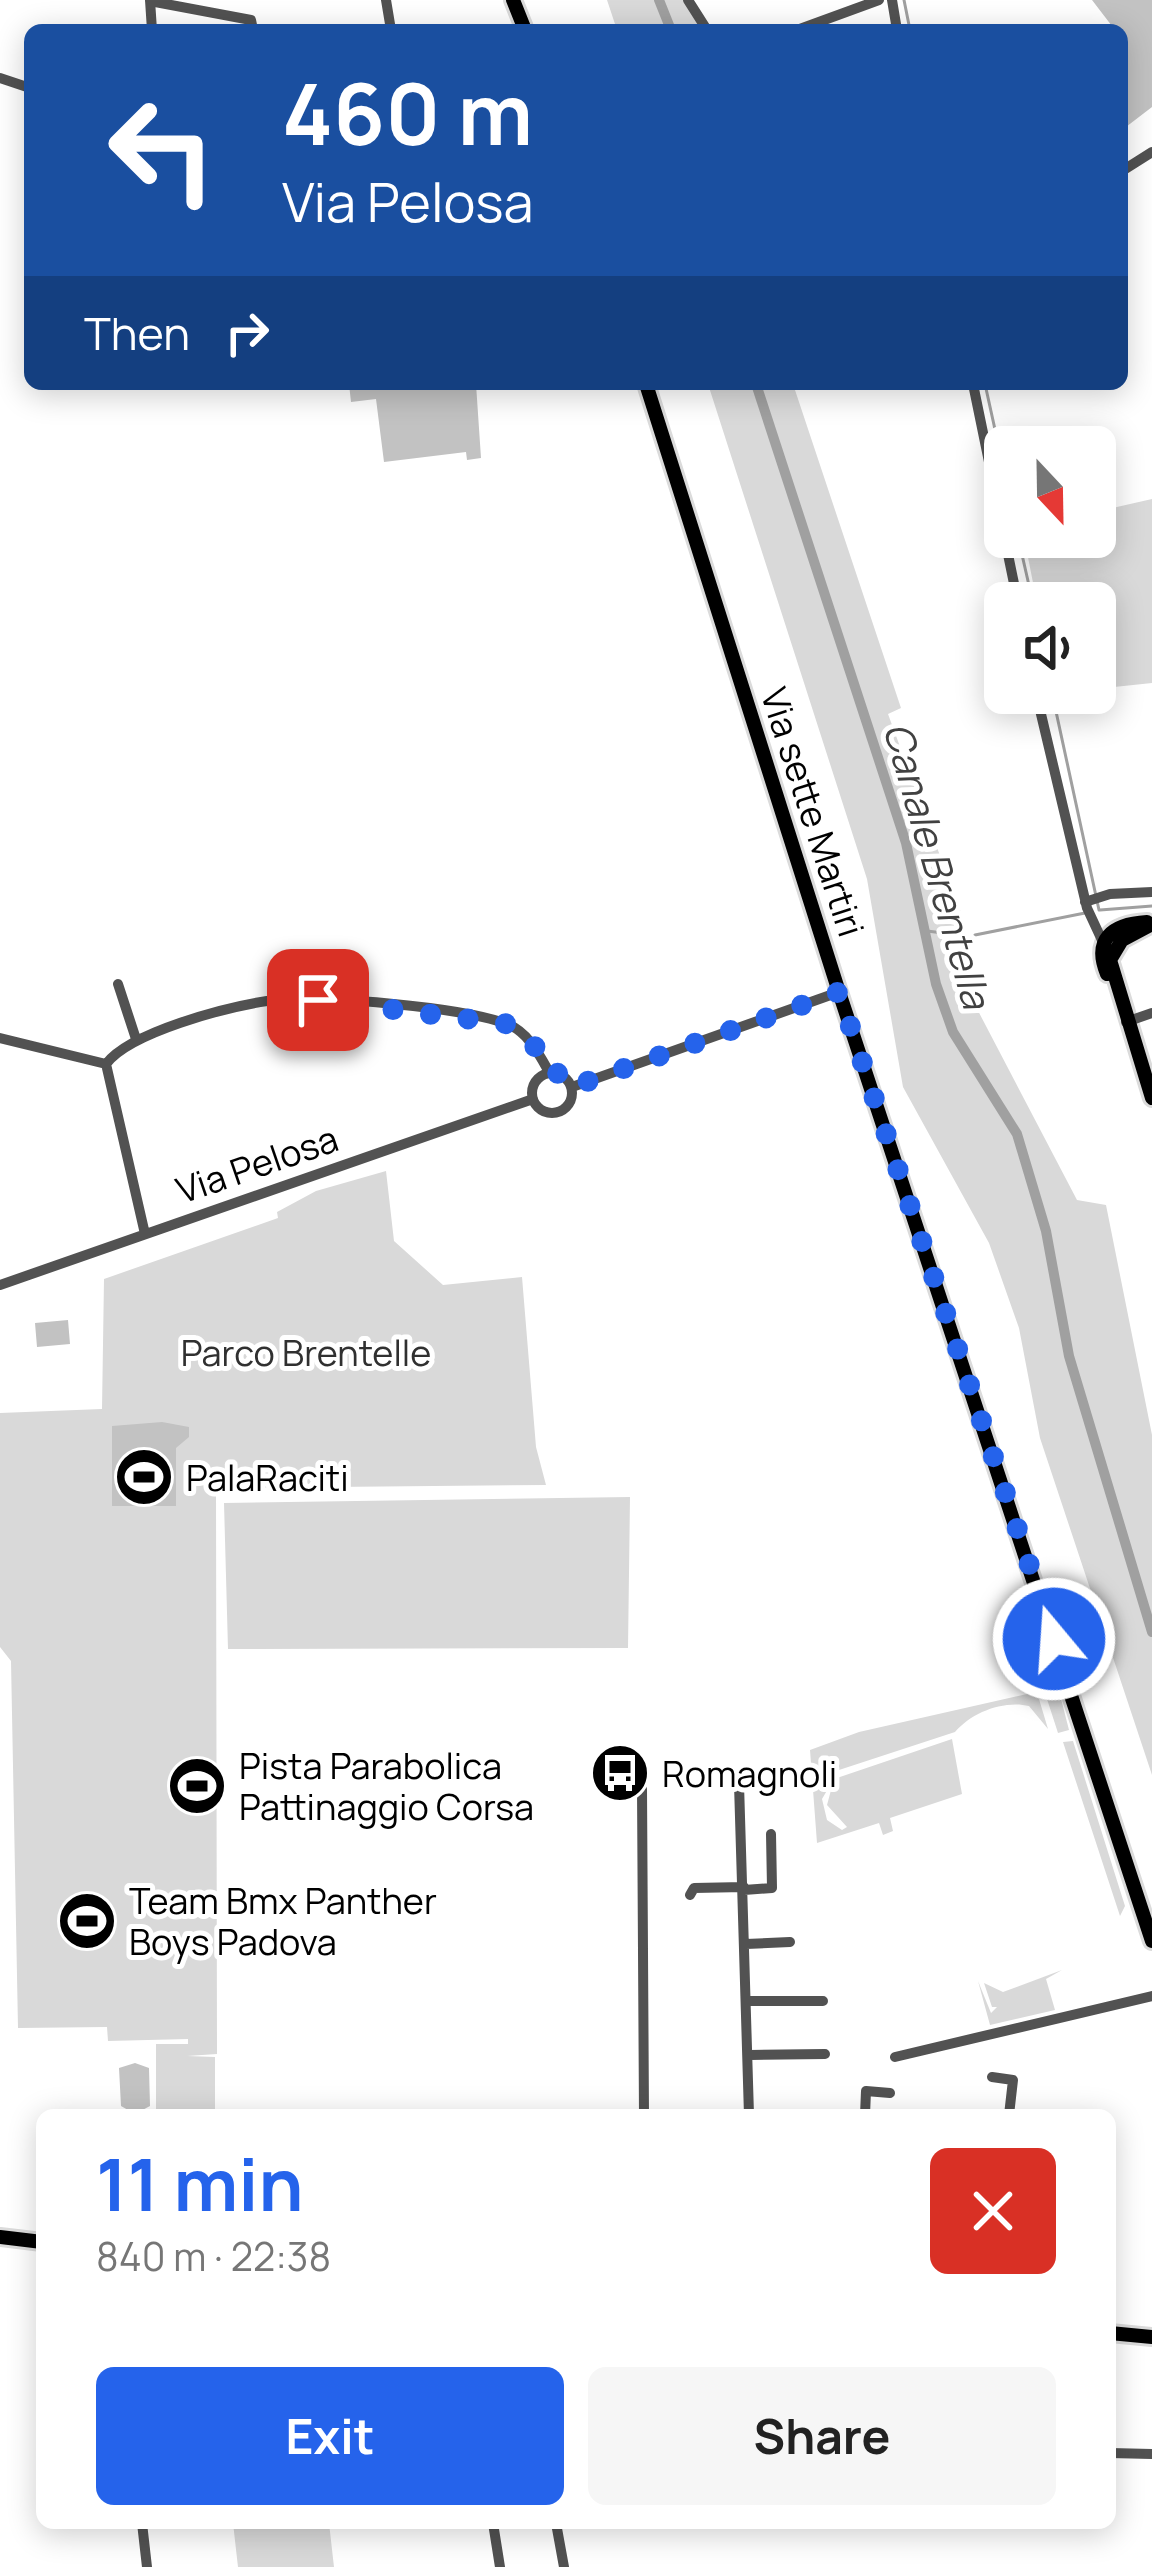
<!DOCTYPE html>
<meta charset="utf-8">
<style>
:root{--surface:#fff;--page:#f6f6f6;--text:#222;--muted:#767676;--accent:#2563eb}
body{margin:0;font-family:Manrope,sans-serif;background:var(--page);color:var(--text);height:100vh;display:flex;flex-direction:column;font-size:45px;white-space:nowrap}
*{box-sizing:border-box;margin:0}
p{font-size:39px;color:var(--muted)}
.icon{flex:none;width:66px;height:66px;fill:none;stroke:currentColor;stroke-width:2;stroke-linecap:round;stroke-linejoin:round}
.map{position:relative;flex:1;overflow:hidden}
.panel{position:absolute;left:36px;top:2109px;width:1080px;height:420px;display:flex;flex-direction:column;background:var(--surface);border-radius:18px;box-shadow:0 6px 30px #0003}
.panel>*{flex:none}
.guide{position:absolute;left:24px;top:24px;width:1104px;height:366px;border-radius:18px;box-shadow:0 6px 30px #0003;background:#1a4fa0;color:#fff;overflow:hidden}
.needle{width:78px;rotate:158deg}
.tools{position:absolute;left:984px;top:426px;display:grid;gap:24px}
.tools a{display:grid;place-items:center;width:132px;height:132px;border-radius:18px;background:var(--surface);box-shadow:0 6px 30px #0003;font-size:60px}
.pin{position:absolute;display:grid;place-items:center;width:102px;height:102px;color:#fff;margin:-51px;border-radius:24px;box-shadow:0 6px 18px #0006}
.me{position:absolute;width:132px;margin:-66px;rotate:342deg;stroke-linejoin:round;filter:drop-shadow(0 0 9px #0008)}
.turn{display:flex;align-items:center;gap:42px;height:252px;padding:0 60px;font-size:54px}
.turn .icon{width:156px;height:156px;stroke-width:2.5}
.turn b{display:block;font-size:84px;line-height:102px}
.then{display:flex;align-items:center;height:114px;padding:0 60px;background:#0003;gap:24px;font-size:45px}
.round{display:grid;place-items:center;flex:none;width:126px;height:126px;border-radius:18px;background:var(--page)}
.head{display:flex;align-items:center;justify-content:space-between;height:204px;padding:0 60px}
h1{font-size:72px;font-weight:700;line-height:90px;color:var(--accent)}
.cta{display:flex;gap:24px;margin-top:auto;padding:24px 60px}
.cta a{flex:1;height:138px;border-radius:18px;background:var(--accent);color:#fff;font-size:48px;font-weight:700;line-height:138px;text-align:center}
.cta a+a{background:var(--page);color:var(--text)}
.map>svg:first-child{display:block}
.green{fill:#d9d9d9}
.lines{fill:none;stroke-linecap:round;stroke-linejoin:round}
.stream{stroke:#a0a0a0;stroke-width:3}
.canal{stroke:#a0a0a0;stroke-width:10}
.building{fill:#c2c2c2}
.major-casing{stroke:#dbdbdb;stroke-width:20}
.minor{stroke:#525252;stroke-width:10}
.major{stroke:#000;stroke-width:14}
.route{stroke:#2563eb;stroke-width:21;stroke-dasharray:0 37.8}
.labels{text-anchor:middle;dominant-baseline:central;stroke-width:10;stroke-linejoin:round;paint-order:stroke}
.street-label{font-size:36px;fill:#000;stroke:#fff}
.park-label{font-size:36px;fill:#303030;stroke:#fff}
.poi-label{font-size:36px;fill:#000;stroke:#fff;text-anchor:start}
.water-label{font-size:39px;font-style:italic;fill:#414141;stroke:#fff}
</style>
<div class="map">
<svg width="1152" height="2567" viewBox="0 0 1152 2567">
<rect width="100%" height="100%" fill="#fff"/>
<path class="green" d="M 607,0 L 693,0 L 705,30 L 617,30 Z
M 708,384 L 793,384 L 901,708 L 888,714 L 964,921 L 975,1005 L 1077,1200 L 1106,1205 L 1152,1435 L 1152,1775 L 1040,1438 L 1019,1328 L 989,1243 L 903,1087 L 867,879 Z
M 1152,499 L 1152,683 L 1095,689 L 1095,603 L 1037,603 L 1024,537 L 1095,537 L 1095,512 Z
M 386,1171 L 394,1241 L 443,1285 L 522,1277 L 536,1447 L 546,1485 L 216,1488 L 217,2054 L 187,2056 L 215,2057 L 215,2115 L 156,2115 L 156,2044 L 188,2044 L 188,2039 L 108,2041 L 107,2027 L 18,2028 L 11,1661 L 0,1647 L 0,1413 L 102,1409 L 104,1279 L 278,1218 L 277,1212 L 316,1191 Z
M 630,1497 L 628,1648 L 228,1649 L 224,1503 Z
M 1058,1687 L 1069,1730 L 1058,1733 L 1047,1699 L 1039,1699 L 1048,1729 L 1029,1706 C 1004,1700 972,1712 955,1732 L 839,1770 L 822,1799 L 827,1820 L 842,1830 L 847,1827 L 827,1805 L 834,1779 L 952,1739 L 962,1794 L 890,1818 L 893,1831 L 883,1835 L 879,1823 L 817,1843 L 810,1750 L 859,1732 Z
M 1073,1741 L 1125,1906 L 1120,1916 L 1063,1742 Z
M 1062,1970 L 1046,1979 L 1055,2010 L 990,2025 L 978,1981 L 991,2013 L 997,2007 L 992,2007 L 984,1983 L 1003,1992 Z
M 233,2523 L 329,2523 L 334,2567 L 238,2567 Z"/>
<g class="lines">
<path class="stream" d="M 904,0 L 910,30
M 985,384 L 1005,475
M 1018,537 L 1033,603
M 1052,693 L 1099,910
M 1100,910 L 1152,906
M 927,931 L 967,936
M 975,935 L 1085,913"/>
<path class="canal" d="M 659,0 L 671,30
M 756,384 L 906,843 L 936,984 L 953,1032 L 1017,1134 L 1046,1231 L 1069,1356 L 1152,1632"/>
</g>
<path class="building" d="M 1092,0 L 1152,0 L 1152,107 L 1122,130 L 1122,30 L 1115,30 Z
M 349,384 L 476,384 L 481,458 L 467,460 L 466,452 L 384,462 L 376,399 L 351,402 Z
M 68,1320 L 70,1344 L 37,1347 L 35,1323 Z
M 162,1422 L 189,1427 L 189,1437 L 176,1448 L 176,1506 L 112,1506 L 112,1426 Z
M 135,2063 L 149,2068 L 150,2106 L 135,2114 L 121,2106 L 119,2068 Z"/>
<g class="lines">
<g class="major-casing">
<path id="major" d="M 513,0 L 525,30
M 646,384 L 839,992 L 1152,1941
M 1152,924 L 1122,940 L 1110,960 L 1152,1098
M 1107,974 C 1093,940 1111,924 1147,922
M 0,2237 L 42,2242
M 1110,2333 L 1152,2337"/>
</g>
<path class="minor" d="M 150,0 L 152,30
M 386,0 L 391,30
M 688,0 L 707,30
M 892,0 L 897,30
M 150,1 L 251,20 L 253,30
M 797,30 L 879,0
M 0,78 L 30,88
M 1122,171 L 1152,152
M 973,384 L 1018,603
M 1036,693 L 1087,908 L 1107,951
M 1085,902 L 1110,894 L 1152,892
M 118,984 L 136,1039
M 1126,1022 L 1152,1013
M 0,1038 L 106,1064
M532 1093a20 20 0 1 1 40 0a20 20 0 1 1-40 0Z
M 572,1087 L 839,992
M 145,1234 L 106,1064 C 130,1032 227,1007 267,1001 C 317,994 461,1007 507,1024 C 528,1032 539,1054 549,1072
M 0,1285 L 533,1099
M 739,1784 L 749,2115
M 642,1789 L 644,2115
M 744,1890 L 772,1888 L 771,1834
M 690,1895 L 694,1888 L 744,1887
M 746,1944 L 790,1942
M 748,2001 L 823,2001
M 750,2055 L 825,2054
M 895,2057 L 1152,1996
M 992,2077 L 1013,2080 L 1009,2115
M 865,2115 L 866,2091 L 890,2093
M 1110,2453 L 1152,2454
M 142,2523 L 147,2567
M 493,2523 L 500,2567
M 556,2523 L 564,2567"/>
<use href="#major" class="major"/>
</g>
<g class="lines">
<path class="route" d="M 318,1000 L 508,1024 L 534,1045 L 549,1072 L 562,1074 L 572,1087 L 839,992 L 1054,1639"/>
</g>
<defs>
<g id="stadium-disc" transform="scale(3)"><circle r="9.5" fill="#000" stroke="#fff"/><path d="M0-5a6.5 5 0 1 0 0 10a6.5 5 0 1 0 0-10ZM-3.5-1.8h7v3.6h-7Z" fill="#fff"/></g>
<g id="bus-disc" transform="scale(3)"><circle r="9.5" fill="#000" stroke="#fff"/><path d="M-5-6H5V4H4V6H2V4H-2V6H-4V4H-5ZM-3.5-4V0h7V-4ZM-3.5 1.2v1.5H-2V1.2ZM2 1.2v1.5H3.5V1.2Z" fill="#fff"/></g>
</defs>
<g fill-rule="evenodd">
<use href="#stadium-disc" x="144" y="1477"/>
<use href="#bus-disc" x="620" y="1773"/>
<use href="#stadium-disc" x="197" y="1786"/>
<use href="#stadium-disc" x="87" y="1921"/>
</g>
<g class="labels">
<g class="street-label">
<text transform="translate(813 812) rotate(72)">Via sette Martiri</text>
<text transform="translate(257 1164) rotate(-19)">Via Pelosa</text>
</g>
<g class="park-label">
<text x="306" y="1352">Parco Brentelle</text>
</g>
<g class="poi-label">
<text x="186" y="1477">PalaRaciti</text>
<text x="239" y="1765">Pista Parabolica<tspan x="239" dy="41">Pattinaggio Corsa</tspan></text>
<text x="662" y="1773">Romagnoli</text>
<text x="129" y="1900">Team Bmx Panther<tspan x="129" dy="41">Boys Padova</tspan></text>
</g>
<g class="water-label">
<text transform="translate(938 865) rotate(74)">Canale Brentella</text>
</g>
</g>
</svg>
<div class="tools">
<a><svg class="needle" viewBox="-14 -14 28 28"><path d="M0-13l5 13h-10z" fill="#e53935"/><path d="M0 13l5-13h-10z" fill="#767676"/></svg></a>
<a><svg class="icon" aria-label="sound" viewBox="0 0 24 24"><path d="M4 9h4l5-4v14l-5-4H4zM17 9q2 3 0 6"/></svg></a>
</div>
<div class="pin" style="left:318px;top:1000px;background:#d93025"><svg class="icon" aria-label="arrive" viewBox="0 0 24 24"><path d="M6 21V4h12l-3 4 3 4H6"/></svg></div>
<svg class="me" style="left:1054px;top:1639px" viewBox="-20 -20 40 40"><circle r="17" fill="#2563eb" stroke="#fff" stroke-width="3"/><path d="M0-11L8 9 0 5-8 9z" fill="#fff"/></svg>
<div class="guide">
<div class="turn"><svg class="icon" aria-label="left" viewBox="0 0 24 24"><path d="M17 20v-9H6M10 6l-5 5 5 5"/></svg><div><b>460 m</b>Via Pelosa</div></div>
<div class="then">Then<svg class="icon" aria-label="right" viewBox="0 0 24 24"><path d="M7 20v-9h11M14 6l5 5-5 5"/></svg></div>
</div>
<section class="panel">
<div class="head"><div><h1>11 min</h1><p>840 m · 22:38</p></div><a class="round" style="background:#d93025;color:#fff"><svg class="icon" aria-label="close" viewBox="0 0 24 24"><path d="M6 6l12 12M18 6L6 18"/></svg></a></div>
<div class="cta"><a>Exit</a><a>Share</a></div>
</section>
</div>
